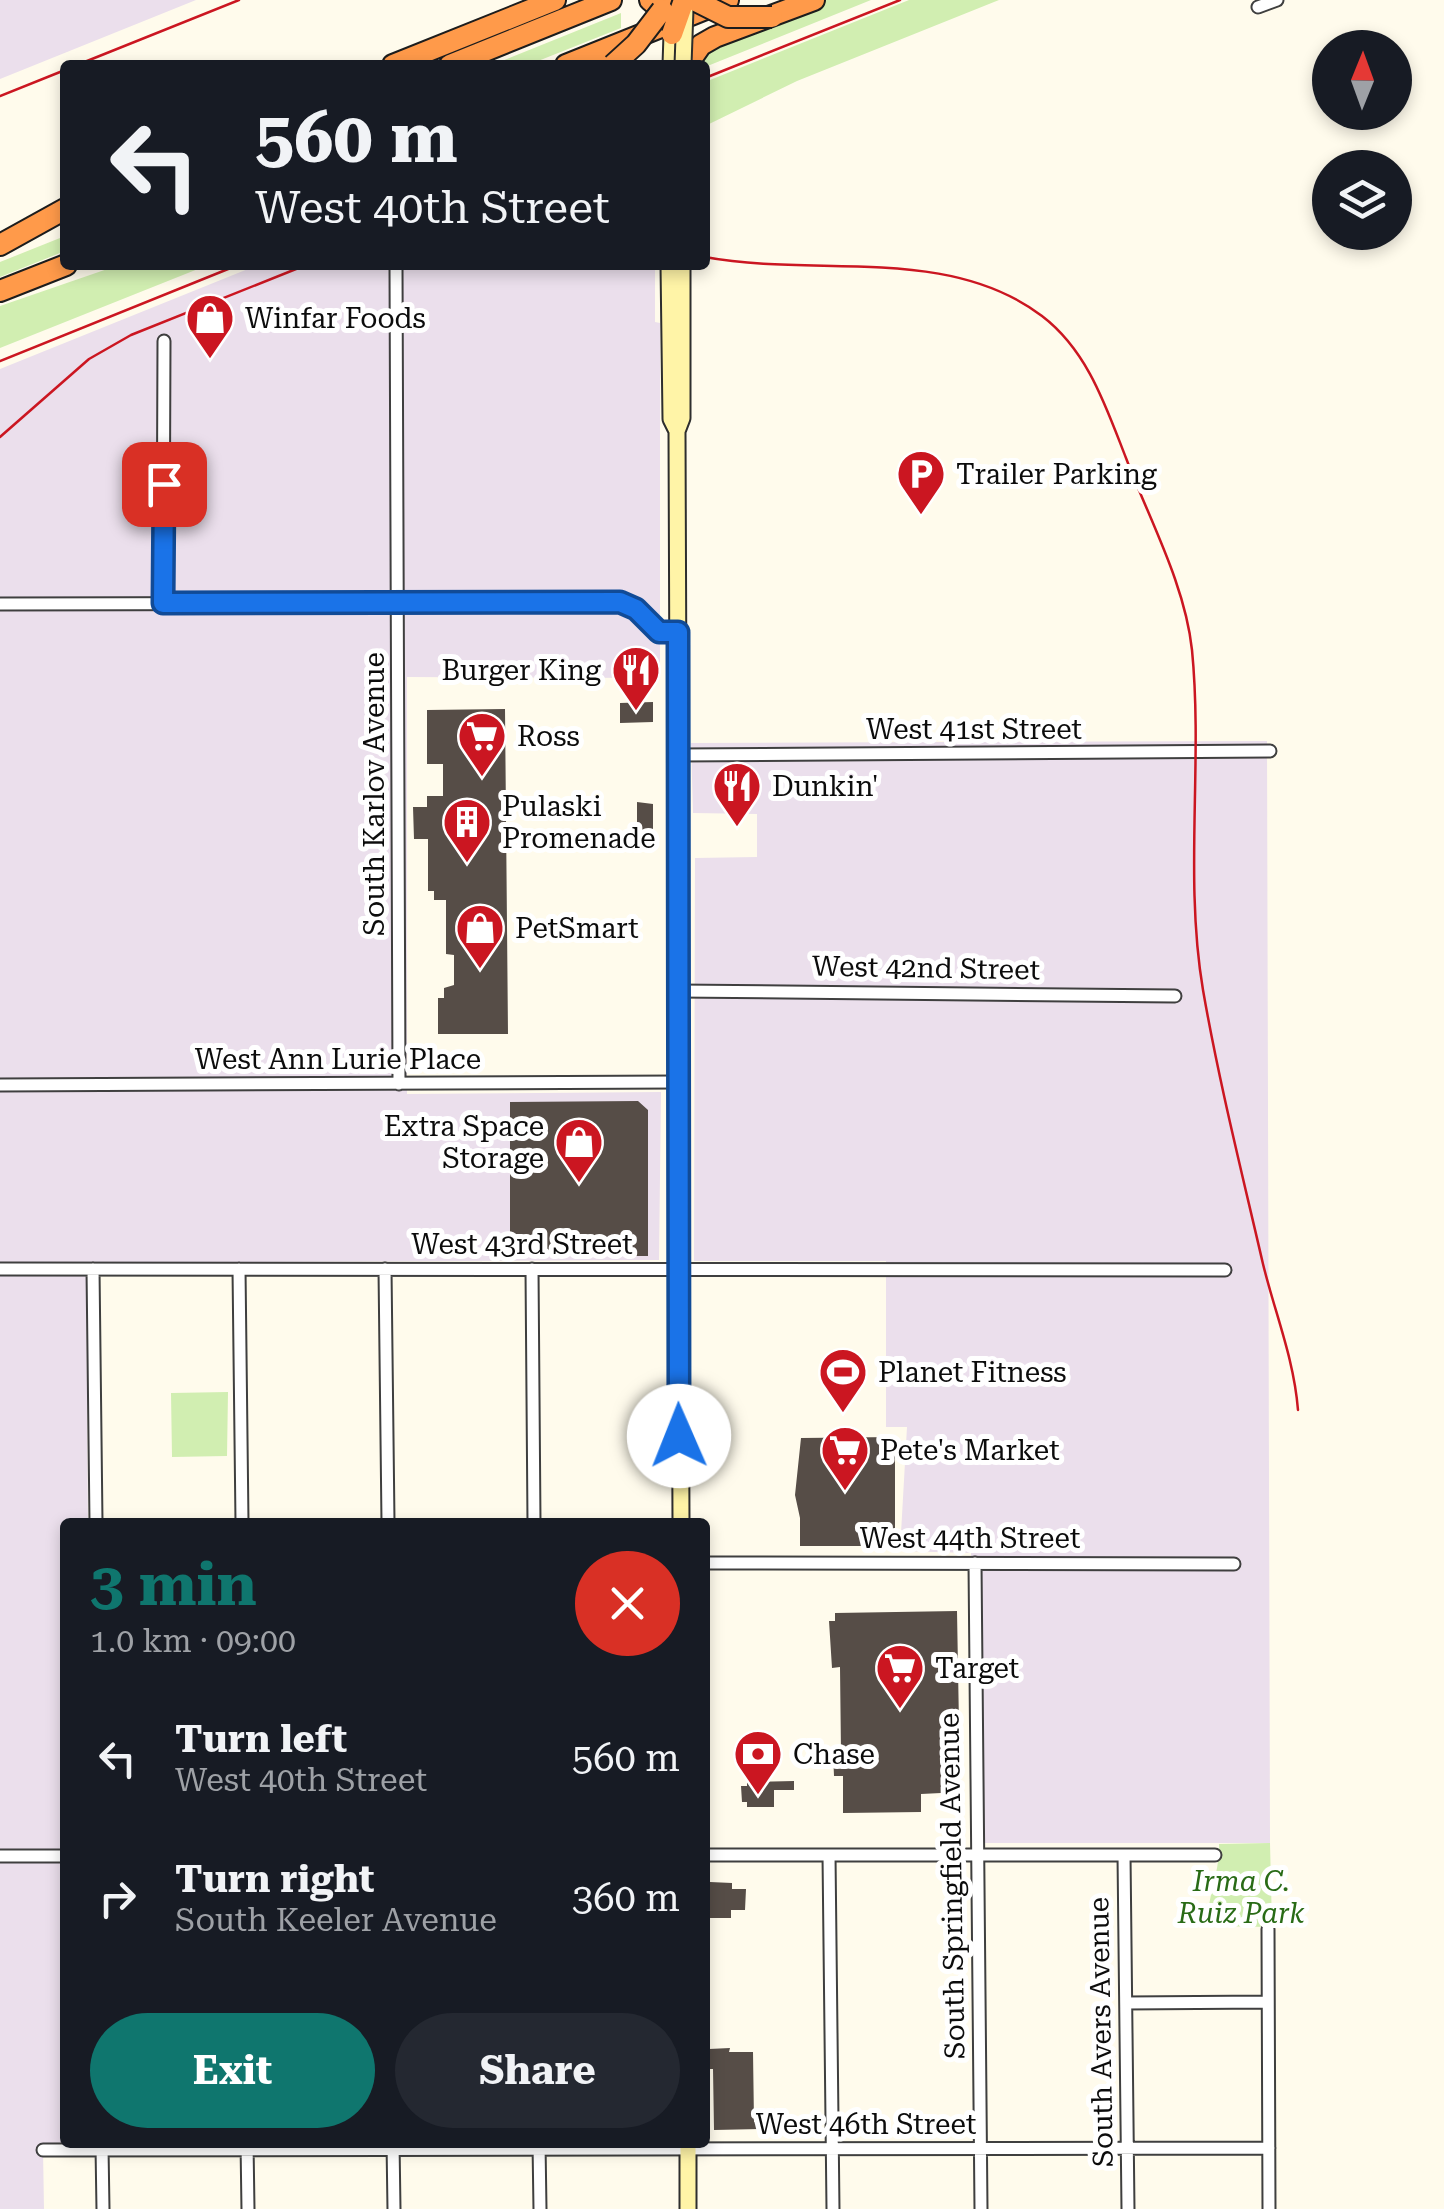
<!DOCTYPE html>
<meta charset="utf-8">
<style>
:root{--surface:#171b24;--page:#242831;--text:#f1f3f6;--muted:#9ea1a6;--accent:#0f766e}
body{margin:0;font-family:"Roboto Serif",serif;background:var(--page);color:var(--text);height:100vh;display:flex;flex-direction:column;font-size:38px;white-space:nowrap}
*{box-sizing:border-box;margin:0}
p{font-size:32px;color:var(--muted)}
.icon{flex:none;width:55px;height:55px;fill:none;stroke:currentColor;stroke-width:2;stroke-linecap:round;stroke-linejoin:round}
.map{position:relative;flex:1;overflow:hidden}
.panel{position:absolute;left:60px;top:1518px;width:650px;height:630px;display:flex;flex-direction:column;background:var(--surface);border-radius:10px;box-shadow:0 5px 15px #0003}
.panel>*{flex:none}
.guide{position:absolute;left:60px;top:60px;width:650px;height:210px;border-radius:10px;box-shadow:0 5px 15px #0003;background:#171b24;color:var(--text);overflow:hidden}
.needle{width:65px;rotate:1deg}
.tools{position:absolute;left:1312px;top:30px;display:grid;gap:20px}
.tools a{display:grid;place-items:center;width:100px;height:100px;border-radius:50%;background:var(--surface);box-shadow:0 5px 15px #0003;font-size:50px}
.pin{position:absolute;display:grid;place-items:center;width:85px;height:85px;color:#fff;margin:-42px;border-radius:20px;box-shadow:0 5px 15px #0006}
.me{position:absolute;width:110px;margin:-55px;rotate:359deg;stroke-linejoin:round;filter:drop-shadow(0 0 8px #0008)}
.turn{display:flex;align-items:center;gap:35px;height:210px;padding:0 30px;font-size:45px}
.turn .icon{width:130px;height:130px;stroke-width:2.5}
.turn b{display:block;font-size:70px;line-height:85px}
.round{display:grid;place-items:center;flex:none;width:105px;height:105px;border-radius:52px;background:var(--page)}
.overview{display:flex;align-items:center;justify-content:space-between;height:170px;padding:0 30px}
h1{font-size:60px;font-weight:700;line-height:75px;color:var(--accent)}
.action{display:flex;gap:20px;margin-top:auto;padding:20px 30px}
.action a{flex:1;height:115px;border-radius:60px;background:var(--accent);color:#fff;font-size:40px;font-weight:700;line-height:115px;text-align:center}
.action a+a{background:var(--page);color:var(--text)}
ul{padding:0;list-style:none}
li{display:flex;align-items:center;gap:30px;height:140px;padding:0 30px}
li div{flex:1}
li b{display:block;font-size:38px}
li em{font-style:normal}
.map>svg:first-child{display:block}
.industrial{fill:#ebdfec}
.green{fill:#d1eeb1}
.building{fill:#564d47}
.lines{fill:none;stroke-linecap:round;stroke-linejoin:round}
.minor-casing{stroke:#3f3f3f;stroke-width:15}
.secondary-casing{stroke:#2e2e2e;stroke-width:19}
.motorway-casing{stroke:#1d1d1d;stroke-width:24}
.minor{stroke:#fff;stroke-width:11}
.secondary{stroke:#fff4a7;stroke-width:15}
.motorway{stroke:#ff9a4a;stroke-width:20}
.rail{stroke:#cb1621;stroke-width:2.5}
.secondary-bridge-casing{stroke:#2e2e2e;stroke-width:19;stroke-linecap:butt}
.motorway-bridge-casing{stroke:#1d1d1d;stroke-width:24;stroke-linecap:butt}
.secondary-bridge{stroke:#fff4a7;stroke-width:15}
.motorway-bridge{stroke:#ff9a4a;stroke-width:20}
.route-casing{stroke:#114b97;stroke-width:25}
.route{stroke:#1a73e8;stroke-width:18}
.labels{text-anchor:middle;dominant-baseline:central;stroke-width:10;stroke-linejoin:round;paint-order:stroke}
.poi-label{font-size:28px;fill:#0c0c0c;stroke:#fff;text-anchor:start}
.street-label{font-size:28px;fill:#0c0c0c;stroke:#fff}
.park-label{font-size:28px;font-style:italic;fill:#296b16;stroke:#fff}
</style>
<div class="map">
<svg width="1444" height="2209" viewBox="0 0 1444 2209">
<rect width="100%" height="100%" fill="#fffbec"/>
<path class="industrial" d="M 0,0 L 196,0 L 0,79 Z
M 258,265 L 655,265 L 655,322 L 660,323 L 660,678 L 407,677 L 407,1094 L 661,1092 L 659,1260 L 86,1263 L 88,1522 L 65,1522 L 65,2142 L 94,2143 L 94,2150 L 43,2150 L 44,2209 L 0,2209 L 0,369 Z
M 1267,741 L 1270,1843 L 974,1843 L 971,1553 L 900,1551 L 907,1427 L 886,1427 L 886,1261 L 694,1261 L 695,858 L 757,857 L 757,814 L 693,813 L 691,743 Z"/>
<path class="green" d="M 827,0 L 871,0 L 705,67 L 698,65 L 707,50 Z
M 909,0 L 999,0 L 797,81 L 705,126 L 705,82 Z
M 621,13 L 621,28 L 528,65 L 492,65 Z
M 65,236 L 65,251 L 0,277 L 0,262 Z
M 119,265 L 208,265 L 0,348 L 0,306 Z
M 228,1392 L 227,1456 L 172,1457 L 171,1393 Z
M 1270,1843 L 1272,1927 L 1207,1926 C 1207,1897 1220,1873 1219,1844 Z"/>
<path class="building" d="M 653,702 L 653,722 L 620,723 L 620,703 Z
M 505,709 L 508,1034 L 438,1034 L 438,998 L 444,998 L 444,988 L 454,985 L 454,955 L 446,954 L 446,900 L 434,900 L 434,891 L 428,891 L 428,839 L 414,839 L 413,807 L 427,807 L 427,796 L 443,796 L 443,764 L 427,764 L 427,710 Z
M 637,802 L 653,804 L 653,839 L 637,839 Z
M 638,1101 L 648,1110 L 648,1256 L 510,1256 L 510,1102 Z
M 895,1437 L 895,1546 L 800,1546 L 800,1518 L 795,1495 L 801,1438 Z
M 957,1611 L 960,1782 L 941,1782 L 941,1793 L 921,1794 L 921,1812 L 843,1813 L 843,1776 L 834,1776 L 833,1753 L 841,1753 L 840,1667 L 832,1668 L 829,1621 L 835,1621 L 835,1613 Z
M 794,1781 L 794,1790 L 774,1790 L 774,1807 L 747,1807 L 747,1802 L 742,1802 L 741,1786 L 747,1786 L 747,1782 Z
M 710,1882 L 732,1883 L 732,1889 L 746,1889 L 745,1910 L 731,1910 L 731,1918 L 709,1918 Z
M 730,2048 L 729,2052 L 753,2052 L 754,2122 L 760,2122 L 760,2129 L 714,2130 L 713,2069 L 709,2069 L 709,2049 Z"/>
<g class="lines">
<g class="minor-casing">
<path id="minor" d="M 1258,7 L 1277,0
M 396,265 L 399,1084
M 163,603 L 164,341
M 0,604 L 621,603 L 636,609 L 659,631 L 678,632
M 678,755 L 1270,751
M 677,991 L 1175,996
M 0,1085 L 677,1082
M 0,1269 L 1225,1270
M 93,1269 L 96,1522
M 239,1269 L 242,1522
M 385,1269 L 388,1522
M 532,1269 L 534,1522
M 705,1563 L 1234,1564
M 975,1563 L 981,2209
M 705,1855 L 1215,1855
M 829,1855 L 833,2209
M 1124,1855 L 1128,2209
M 0,1856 L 65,1856
M 1268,1929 L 1269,2209
M 1126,2003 L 1268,2002
M 393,2142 L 394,2209
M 247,2143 L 248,2209
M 539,2143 L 540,2209
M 102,2147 L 103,2209
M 43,2150 L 1269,2148"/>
</g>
<g class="secondary-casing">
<path id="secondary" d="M 671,65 L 672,34
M 669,265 L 671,419 L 677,431
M 681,1522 L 677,431 L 682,418 L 682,265
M 688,2142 L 688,2209"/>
</g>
<g class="motorway-casing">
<path id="motorway" d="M 650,0 L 662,10 L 667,0
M 393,65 L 555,0
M 450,65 L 611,0
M 566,65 L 728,0
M 687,65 L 701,45 L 715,37 L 814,0
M 0,245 L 65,209
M 0,291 L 66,265"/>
</g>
<use href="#minor" class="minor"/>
<use href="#secondary" class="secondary"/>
<use href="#motorway" class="motorway"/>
<path class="rail" d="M 77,65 L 239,0
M 705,78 L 900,0
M 0,96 L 65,70
M 705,257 C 816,278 947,244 1042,316 C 1088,351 1106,407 1126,458 C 1149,519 1185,584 1192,650 C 1203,763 1184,878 1203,990 C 1219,1082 1242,1173 1263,1264 C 1275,1313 1294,1359 1298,1410
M 0,361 L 238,265
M 0,437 L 89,359 L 131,335 L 306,265"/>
<g class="secondary-bridge-casing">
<path id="secondary-bridge" d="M 683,65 L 685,9"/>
</g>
<g class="motorway-bridge-casing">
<path id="motorway-bridge" d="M 696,1 L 728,17 L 772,17
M 672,34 L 684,0
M 613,65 L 636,44 L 662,10"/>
</g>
<use href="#secondary-bridge" class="secondary-bridge"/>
<use href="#motorway-bridge" class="motorway-bridge"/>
</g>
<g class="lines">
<g class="route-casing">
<path id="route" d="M 164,484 L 163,603 L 620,602 L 636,609 L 659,632 L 678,632 L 679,1436"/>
</g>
<use href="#route" class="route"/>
</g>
<defs>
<g id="shop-pin" transform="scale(2.5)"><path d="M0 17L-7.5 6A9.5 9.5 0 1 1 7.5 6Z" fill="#cb1621" stroke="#fff"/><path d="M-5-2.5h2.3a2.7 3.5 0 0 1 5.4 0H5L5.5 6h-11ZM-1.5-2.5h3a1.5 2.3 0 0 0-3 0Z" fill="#fff"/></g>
<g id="parking-pin" transform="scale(2.5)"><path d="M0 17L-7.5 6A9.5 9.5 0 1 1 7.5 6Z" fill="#cb1621" stroke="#fff"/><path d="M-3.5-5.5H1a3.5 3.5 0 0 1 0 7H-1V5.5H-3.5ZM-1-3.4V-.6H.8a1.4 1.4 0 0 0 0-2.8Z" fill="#fff"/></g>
<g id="restaurant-pin" transform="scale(2.5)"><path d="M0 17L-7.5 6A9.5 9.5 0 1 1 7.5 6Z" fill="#cb1621" stroke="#fff"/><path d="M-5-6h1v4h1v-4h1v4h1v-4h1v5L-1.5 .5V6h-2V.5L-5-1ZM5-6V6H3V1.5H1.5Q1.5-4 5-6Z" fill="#fff"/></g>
<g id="supermarket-pin" transform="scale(2.5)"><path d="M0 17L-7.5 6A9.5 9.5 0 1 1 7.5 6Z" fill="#cb1621" stroke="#fff"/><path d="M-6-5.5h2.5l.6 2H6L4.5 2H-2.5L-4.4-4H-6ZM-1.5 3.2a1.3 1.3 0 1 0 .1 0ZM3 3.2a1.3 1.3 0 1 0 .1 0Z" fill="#fff"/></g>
<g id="building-pin" transform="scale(2.5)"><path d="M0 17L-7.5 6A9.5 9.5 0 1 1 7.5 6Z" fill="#cb1621" stroke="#fff"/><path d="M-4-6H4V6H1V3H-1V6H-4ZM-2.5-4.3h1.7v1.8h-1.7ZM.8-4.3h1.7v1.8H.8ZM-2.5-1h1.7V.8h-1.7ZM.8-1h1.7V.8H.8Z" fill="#fff"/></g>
<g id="stadium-pin" transform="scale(2.5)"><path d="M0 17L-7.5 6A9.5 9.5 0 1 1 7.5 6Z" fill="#cb1621" stroke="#fff"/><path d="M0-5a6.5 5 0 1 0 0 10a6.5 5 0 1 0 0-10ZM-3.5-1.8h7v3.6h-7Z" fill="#fff"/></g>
<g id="bank-pin" transform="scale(2.5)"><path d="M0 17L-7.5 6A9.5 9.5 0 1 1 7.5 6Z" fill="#cb1621" stroke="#fff"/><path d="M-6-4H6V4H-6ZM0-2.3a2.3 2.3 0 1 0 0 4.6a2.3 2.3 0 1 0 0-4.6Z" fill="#fff"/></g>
</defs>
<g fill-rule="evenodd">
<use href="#shop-pin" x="210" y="318"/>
<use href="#parking-pin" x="921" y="474"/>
<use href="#restaurant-pin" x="636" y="670"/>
<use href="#supermarket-pin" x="482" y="736"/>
<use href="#restaurant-pin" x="737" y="786"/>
<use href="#building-pin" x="467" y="822"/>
<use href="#shop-pin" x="480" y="928"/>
<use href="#shop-pin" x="579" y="1142"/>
<use href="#stadium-pin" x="843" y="1372"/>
<use href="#supermarket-pin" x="845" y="1450"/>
<use href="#supermarket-pin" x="900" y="1668"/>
<use href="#bank-pin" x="758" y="1754"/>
</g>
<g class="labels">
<g class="poi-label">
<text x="245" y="318">Winfar Foods</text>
<text x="956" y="474">Trailer Parking</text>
<text x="601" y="670" text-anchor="end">Burger King</text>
<text x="517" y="736">Ross</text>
<text x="772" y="786">Dunkin'</text>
<text x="502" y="806">Pulaski<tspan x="502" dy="32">Promenade</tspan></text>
<text x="515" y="928">PetSmart</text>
<text x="544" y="1126" text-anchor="end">Extra Space<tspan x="544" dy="32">Storage</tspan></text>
<text x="878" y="1372">Planet Fitness</text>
<text x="880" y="1450">Pete's Market</text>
<text x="935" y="1668">Target</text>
<text x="793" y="1754">Chase</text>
</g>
<g class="street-label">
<text x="974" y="729">West 41st Street</text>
<text transform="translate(374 794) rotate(-90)">South Karlov Avenue</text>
<text transform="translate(926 968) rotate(1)">West 42nd Street</text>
<text x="338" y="1059">West Ann Lurie Place</text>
<text x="522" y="1244">West 43rd Street</text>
<text x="970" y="1538">West 44th Street</text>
<text transform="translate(952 1886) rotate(-91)">South Springfield Avenue</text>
<text transform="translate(1101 2032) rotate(-91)">South Avers Avenue</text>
<text x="866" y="2124">West 46th Street</text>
</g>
<g class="park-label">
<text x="1241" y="1881">Irma C.<tspan x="1241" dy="32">Ruiz Park</tspan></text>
</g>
</g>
</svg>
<div class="tools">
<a><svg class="needle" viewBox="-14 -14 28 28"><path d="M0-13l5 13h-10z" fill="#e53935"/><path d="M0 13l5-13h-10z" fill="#9ea1a6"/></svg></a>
<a><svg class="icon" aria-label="layers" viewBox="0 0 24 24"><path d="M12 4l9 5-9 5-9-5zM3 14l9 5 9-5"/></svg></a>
</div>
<div class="pin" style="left:164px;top:484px;background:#d93025"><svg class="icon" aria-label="arrive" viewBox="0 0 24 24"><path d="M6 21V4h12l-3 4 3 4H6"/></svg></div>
<svg class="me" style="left:679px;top:1436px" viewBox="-20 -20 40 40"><circle r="19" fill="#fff"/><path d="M0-13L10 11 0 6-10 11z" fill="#1a73e8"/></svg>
<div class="guide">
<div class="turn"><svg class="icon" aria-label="left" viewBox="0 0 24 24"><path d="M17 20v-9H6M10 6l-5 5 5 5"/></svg><div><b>560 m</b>West 40th Street</div></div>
</div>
<section class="panel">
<div class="overview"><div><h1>3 min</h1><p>1.0 km · 09:00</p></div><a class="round" style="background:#d93025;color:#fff"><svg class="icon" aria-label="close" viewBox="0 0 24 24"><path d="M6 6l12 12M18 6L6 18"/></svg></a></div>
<ul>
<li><svg class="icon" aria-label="left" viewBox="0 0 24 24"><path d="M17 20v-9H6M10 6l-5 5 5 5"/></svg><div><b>Turn left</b><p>West 40th Street</p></div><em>560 m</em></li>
<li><svg class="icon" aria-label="right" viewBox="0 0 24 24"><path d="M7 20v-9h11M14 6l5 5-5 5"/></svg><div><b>Turn right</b><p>South Keeler Avenue</p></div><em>360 m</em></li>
</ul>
<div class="action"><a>Exit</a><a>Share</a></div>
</section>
</div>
